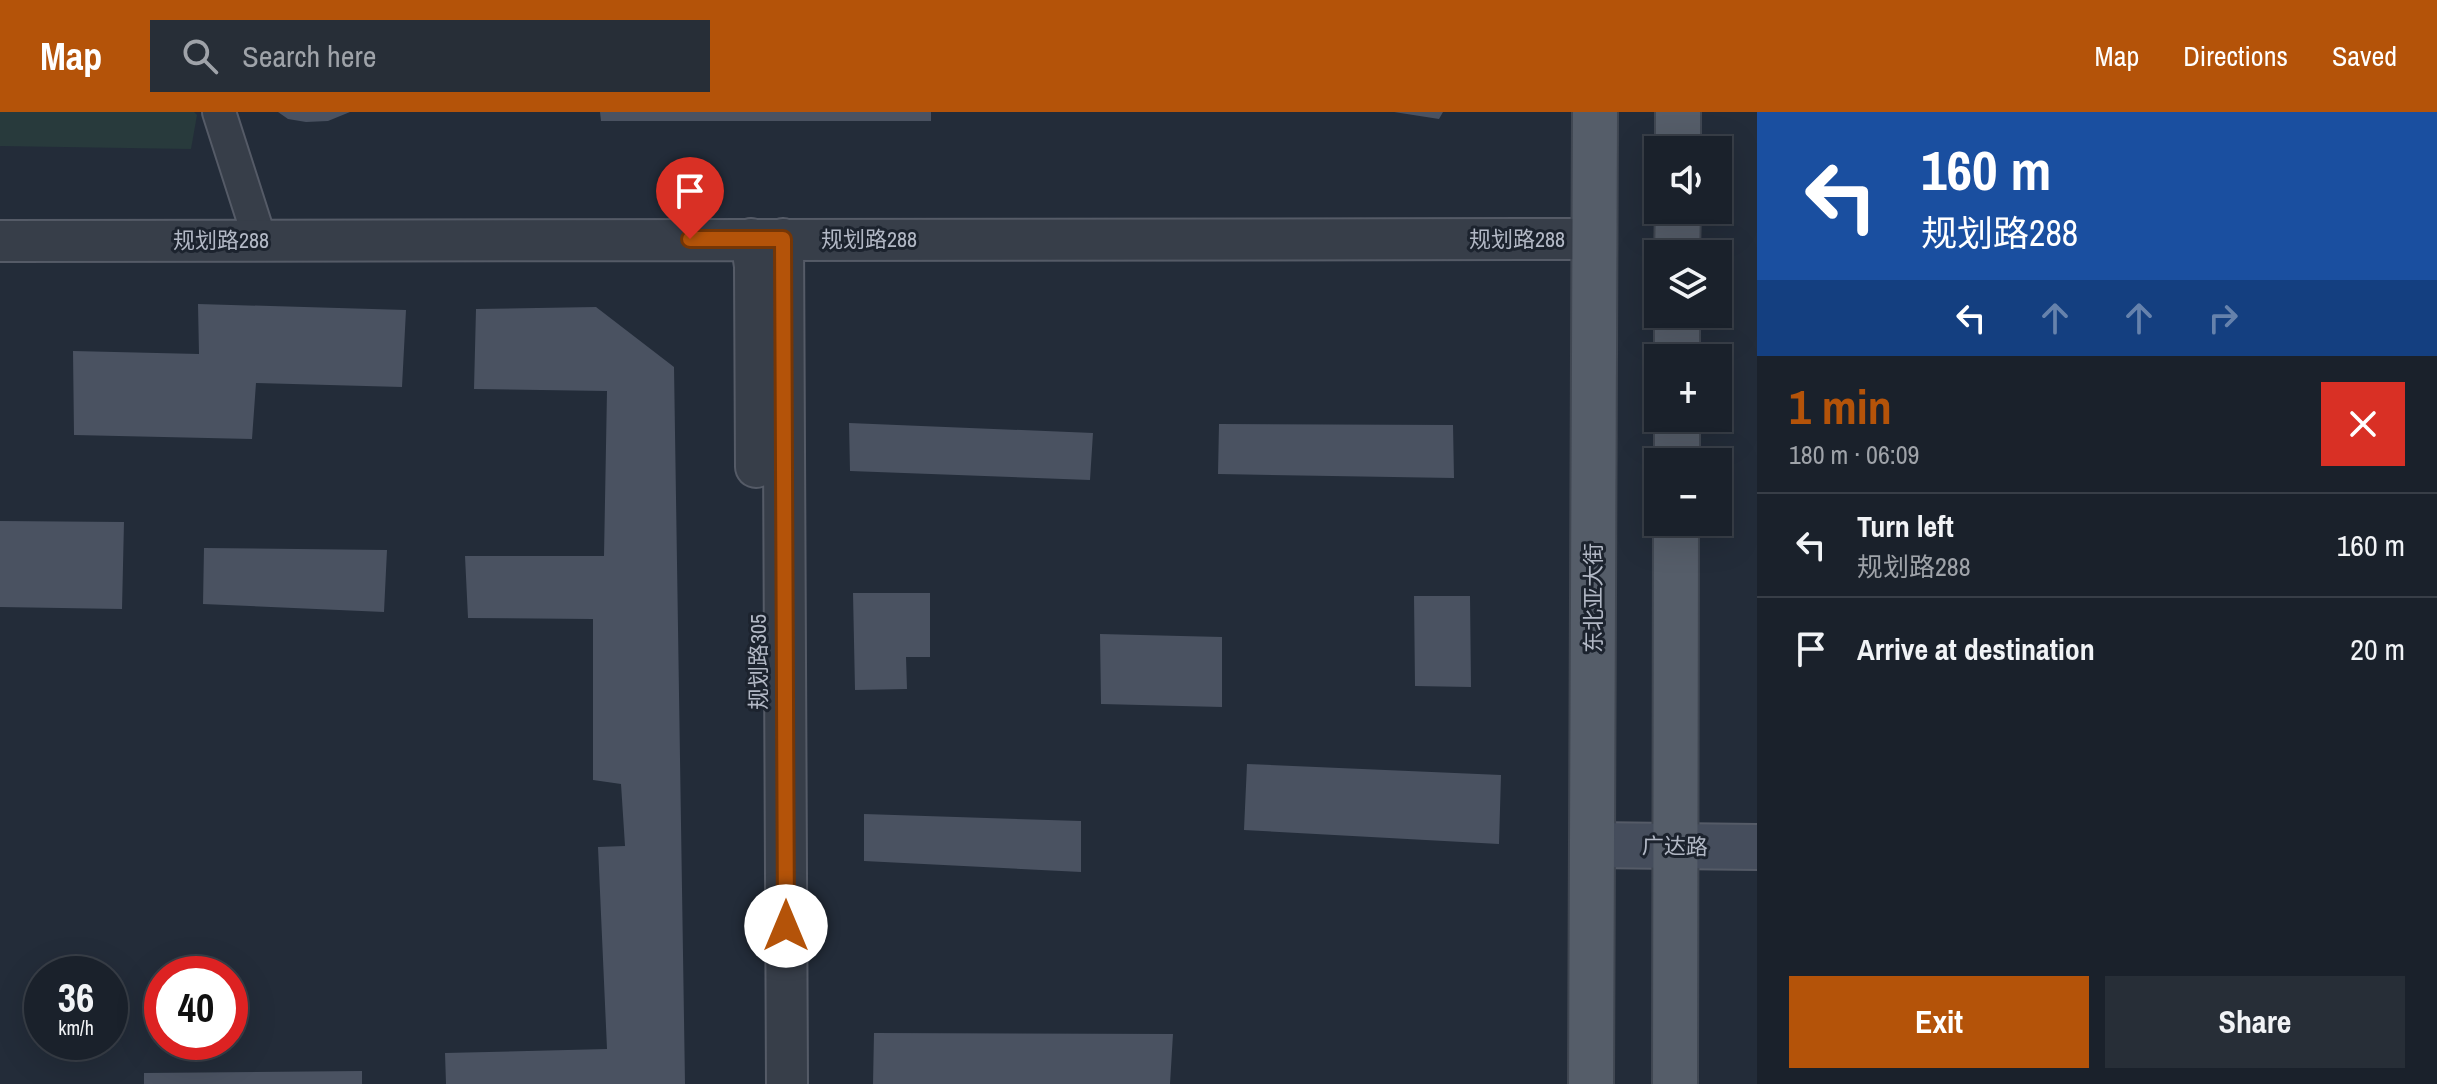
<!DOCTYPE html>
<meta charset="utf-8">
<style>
:root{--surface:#1a212b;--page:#272e37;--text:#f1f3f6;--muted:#9fa3a9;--line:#383e47;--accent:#b45309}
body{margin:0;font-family:"Archivo Narrow","Noto Sans SC",sans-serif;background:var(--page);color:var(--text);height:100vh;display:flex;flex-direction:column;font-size:30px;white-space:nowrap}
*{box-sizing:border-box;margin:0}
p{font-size:26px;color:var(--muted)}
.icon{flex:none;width:44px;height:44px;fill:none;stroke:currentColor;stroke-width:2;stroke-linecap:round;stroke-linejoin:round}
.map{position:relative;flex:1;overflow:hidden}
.details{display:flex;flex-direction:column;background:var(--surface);width:680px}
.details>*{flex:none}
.banner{background:#1a4fa0;color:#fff;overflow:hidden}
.controls{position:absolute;left:1644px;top:24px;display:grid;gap:16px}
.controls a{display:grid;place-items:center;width:88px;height:88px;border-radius:0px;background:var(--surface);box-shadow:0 8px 32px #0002,0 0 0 2px var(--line);font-size:40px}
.speed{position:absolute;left:24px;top:844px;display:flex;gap:16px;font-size:40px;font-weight:700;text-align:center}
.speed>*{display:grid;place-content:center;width:104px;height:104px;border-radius:50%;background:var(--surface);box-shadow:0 8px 32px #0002,0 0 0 2px var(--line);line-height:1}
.speed small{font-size:20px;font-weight:400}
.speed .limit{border:12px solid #d22;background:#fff;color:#111}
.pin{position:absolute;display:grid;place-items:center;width:68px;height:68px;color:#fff;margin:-82px -34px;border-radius:50% 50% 50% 0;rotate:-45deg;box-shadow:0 0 8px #0007}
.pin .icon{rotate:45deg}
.me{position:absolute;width:88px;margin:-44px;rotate:0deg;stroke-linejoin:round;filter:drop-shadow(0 0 6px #0008)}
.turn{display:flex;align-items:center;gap:28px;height:168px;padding:0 32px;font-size:36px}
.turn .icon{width:104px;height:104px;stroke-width:2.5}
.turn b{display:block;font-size:56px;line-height:68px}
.lanes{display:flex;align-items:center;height:76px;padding:0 32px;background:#0003;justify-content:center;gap:40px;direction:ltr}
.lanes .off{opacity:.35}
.round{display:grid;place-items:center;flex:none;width:84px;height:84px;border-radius:0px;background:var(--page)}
.overview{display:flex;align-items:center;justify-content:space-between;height:136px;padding:0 32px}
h1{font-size:48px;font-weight:700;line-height:60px;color:var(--accent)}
.primary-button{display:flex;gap:16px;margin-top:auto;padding:16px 32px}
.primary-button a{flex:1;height:92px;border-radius:0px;background:var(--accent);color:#fff;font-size:32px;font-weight:700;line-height:92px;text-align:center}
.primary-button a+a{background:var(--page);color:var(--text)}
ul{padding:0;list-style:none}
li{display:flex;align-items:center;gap:24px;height:104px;padding:0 32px;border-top:2px solid var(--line)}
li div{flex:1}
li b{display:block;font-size:30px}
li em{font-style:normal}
header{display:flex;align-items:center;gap:48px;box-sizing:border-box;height:112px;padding:0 40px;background:var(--accent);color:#fff}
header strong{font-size:38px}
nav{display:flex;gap:44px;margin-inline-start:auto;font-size:28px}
.search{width:560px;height:72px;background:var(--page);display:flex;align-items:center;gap:20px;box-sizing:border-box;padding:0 28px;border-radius:0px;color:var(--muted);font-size:30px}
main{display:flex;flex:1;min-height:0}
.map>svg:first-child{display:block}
.green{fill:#283a3c}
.building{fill:#4a5261}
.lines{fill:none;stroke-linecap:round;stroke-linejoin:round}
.minor-casing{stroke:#555b67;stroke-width:36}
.tertiary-casing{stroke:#555b67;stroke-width:44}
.secondary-casing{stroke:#555b67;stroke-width:48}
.primary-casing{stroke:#404752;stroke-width:48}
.minor{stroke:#373e49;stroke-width:32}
.tertiary{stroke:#373e49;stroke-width:40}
.secondary{stroke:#454d5c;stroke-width:44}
.primary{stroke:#555d69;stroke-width:44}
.route-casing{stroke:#753606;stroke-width:20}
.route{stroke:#b45309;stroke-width:14}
.labels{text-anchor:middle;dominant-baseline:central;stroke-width:6;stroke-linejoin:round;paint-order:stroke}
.street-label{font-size:22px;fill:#b2b8c5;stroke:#1c232e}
</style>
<header>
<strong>Map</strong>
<div class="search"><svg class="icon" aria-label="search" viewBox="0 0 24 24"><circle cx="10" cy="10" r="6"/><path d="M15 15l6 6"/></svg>Search here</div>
<nav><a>Map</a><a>Directions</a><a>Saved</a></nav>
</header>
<main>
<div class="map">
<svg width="1757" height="972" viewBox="0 0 1757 972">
<rect width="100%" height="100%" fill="#232c39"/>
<path class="green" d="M 0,0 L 194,0 L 197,3 L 191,37 L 0,34 Z"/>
<path class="building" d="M 278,0 L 350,0 L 328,9 L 306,10 L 288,7 Z
M 600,0 L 931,0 L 931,9 L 601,9 Z
M 1394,0 L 1443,0 L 1439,7 Z
M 198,192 L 406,198 L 402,275 L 256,271 L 252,327 L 74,323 L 73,239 L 199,242 Z
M 596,195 L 674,255 L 685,972 L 446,972 L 445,941 L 607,937 L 598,735 L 625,734 L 621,672 L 593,668 L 593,507 L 468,506 L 465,444 L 604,444 L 607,279 L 474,277 L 476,197 Z
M 849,311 L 1093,321 L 1090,368 L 850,359 Z
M 1219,312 L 1453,313 L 1454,366 L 1218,362 Z
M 0,409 L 124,410 L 122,497 L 0,495 Z
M 204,436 L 387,438 L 384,500 L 203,492 Z
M 853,481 L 930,481 L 930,545 L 906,545 L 907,577 L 855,578 Z
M 1414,484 L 1470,484 L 1471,575 L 1415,574 Z
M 1100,522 L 1222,525 L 1222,595 L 1101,592 Z
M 1247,652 L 1501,663 L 1499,732 L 1244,718 Z
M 864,702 L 1081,709 L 1081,760 L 864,749 Z
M 874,921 L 1173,922 L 1170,972 L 873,972 Z
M 362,959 L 362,972 L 144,972 L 144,961 Z"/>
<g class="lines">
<g class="minor-casing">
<path id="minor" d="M 219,0 L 260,128"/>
</g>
<g class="tertiary-casing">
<path id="tertiary" d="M 751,127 L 755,154 L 756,355
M 783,127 L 787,972
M 0,129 L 1595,127"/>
</g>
<g class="secondary-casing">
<path id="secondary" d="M 1592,733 L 1757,735"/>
</g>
<g class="primary-casing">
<path id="primary" d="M 1678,38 L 1678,0
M 1677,142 L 1678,98
M 1677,246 L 1677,202
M 1677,350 L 1677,306
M 1591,972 L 1595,0
M 1675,972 L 1676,410"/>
</g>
<use href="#minor" class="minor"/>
<use href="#tertiary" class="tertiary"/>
<use href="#secondary" class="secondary"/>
<use href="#primary" class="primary"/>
</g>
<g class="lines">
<g class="route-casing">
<path id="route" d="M 690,127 L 783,127 L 786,814"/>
</g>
<use href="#route" class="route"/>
</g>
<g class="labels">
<g class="street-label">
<text x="869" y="127">规划路288</text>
<text x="1517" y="127">规划路288</text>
<text x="221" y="128">规划路288</text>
<text transform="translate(1593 486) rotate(-90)">东北亚大街</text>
<text transform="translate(758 550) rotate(-90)">规划路305</text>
<text transform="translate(1675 734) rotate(1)">广达路</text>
</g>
</g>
</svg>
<div class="controls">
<a><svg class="icon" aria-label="sound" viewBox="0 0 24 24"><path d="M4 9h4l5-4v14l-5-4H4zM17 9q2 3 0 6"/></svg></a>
<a><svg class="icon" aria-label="layers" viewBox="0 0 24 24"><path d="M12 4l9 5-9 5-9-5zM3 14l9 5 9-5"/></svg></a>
<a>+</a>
<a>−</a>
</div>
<div class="speed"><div>36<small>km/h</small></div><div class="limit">40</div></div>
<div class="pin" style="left:690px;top:127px;background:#d93025"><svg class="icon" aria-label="arrive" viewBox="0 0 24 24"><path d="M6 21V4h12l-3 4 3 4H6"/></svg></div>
<svg class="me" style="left:786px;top:814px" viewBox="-20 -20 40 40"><circle r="19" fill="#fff"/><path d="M0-13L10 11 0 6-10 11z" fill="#b45309"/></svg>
</div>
<section class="details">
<div class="banner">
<div class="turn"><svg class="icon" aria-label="left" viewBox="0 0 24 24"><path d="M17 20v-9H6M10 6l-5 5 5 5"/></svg><div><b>160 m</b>规划路288</div></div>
<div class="lanes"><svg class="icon" aria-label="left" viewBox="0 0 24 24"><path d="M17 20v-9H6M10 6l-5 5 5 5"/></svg><svg class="icon off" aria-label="ahead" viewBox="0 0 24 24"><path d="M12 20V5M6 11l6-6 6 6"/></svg><svg class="icon off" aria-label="ahead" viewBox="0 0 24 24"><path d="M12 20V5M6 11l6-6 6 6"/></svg><svg class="icon off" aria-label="right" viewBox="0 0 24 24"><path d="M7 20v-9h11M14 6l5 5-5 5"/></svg></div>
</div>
<div class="overview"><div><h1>1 min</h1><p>180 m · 06:09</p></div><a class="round" style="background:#d93025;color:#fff"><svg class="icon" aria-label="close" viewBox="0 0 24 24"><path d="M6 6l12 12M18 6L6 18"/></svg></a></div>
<ul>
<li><svg class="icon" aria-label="left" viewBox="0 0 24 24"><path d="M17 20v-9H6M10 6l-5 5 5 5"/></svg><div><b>Turn left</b><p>规划路288</p></div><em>160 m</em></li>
<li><svg class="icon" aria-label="arrive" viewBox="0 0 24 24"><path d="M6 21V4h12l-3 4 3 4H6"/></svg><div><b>Arrive at destination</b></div><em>20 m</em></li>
</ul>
<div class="primary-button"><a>Exit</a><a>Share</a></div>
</section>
</main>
